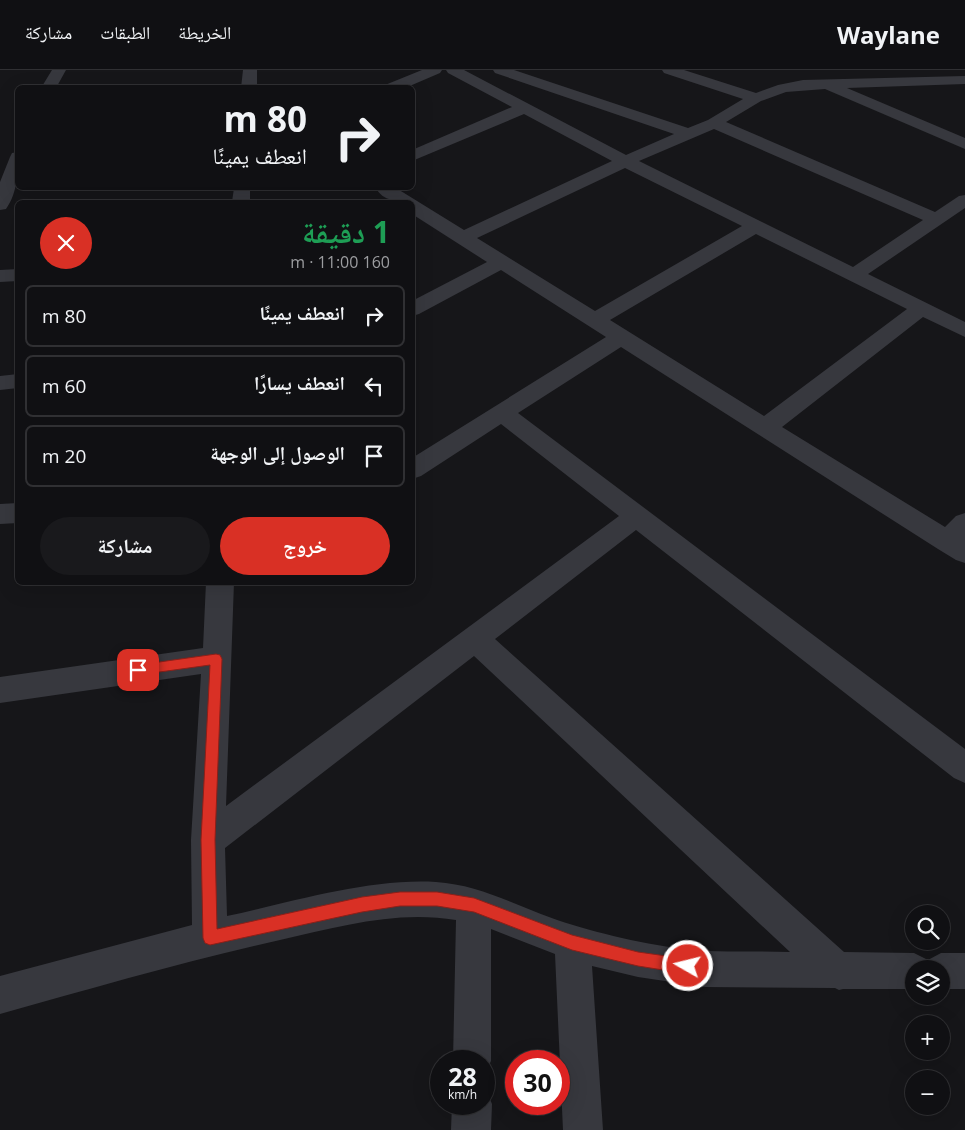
<!DOCTYPE html>
<html lang="ar">
<meta charset="utf-8">
<style>
:root{--surface:#101013;--page:#19191c;--text:#f1f3f6;--muted:#9c9da0;--line:#303033;--accent:#d93025}
body{margin:0;font-family:"Open Sans","Noto Naskh Arabic",sans-serif;background:var(--page);color:var(--text);direction:rtl;height:100vh;display:flex;flex-direction:column;font-size:19px;white-space:nowrap}
*{box-sizing:border-box;margin:0}
p{font-size:16px;color:var(--muted)}
.icon{flex:none;width:28px;height:28px;fill:none;stroke:currentColor;stroke-width:2;stroke-linecap:round;stroke-linejoin:round}
.map{position:relative;flex:1;overflow:hidden;direction:ltr}
.sheet{position:absolute;left:15px;top:130px;width:400px;height:385px;display:flex;flex-direction:column;background:var(--surface);border-radius:8px;box-shadow:0 5px 20px #0002,0 0 0 1px var(--line);direction:rtl}
.sheet>*{flex:none}
.top-card{position:absolute;left:15px;top:15px;width:400px;height:105px;border-radius:8px;box-shadow:0 5px 20px #0002,0 0 0 1px var(--line);direction:rtl;background:#101013;color:var(--text);overflow:hidden}
.tools{position:absolute;left:905px;top:835px;display:grid;gap:10px}
.tools a{display:grid;place-items:center;width:45px;height:45px;border-radius:50%;background:var(--surface);box-shadow:0 5px 20px #0002,0 0 0 1px var(--line);font-size:25px}
.speed{position:absolute;left:430px;top:980px;display:flex;gap:10px;font-size:25px;font-weight:700;text-align:center}
.speed>*{display:grid;place-content:center;width:65px;height:65px;border-radius:50%;background:var(--surface);box-shadow:0 5px 20px #0002,0 0 0 1px var(--line);line-height:1}
.speed small{font-size:12px;font-weight:400}
.speed .limit{border:8px solid #d22;background:#fff;color:#111}
.pin{position:absolute;display:grid;place-items:center;width:42px;height:42px;color:#fff;margin:-21px;border-radius:10px;box-shadow:0 2px 8px #0006}
.me{position:absolute;width:55px;margin:-28px;rotate:278deg;stroke-linejoin:round;filter:drop-shadow(0 0 4px #0008)}
.turn{display:flex;align-items:center;gap:18px;height:105px;padding:0 25px;font-size:22px}
.turn .icon{width:65px;height:65px;stroke-width:2.5}
.turn b{display:block;font-size:35px;line-height:42px}
.round{display:grid;place-items:center;flex:none;width:52px;height:52px;border-radius:26px;background:var(--page)}
.head{display:flex;align-items:center;justify-content:space-between;height:85px;padding:0 25px}
h1{font-size:30px;font-weight:700;line-height:38px;color:#1e9e55}
.primary-button{display:flex;gap:10px;margin-top:auto;padding:10px 25px}
.primary-button a{flex:1;height:58px;border-radius:30px;background:var(--accent);color:#fff;font-size:20px;font-weight:700;line-height:58px;text-align:center}
.primary-button a+a{background:var(--page);color:var(--text)}
ul{padding:0;list-style:none}
li{display:flex;align-items:center;gap:15px;height:62px;margin:0 10px 8px;padding:0 15px;border:2px solid var(--line);border-radius:8px}
li div{flex:1}
li b{display:block;font-size:19px}
li em{font-style:normal}
header{display:flex;align-items:center;gap:30px;box-sizing:border-box;height:70px;padding:0 25px;background:var(--surface);border-bottom:1px solid var(--line)}
header strong{font-size:24px}
nav{display:flex;gap:28px;margin-inline-start:auto;font-size:18px}
.map>svg:first-child{display:block}
.lines{fill:none;stroke-linecap:round;stroke-linejoin:round}
.minor{fill:#37383e;fill-rule:evenodd}
.route{fill:#d93025;stroke:#8d1f18}
</style>
<header>
<strong>Waylane</strong>
<nav><a>الخريطة</a><a>الطبقات</a><a>مشاركة</a></nav>
</header>
<div class="map">
<svg width="965" height="1060" viewBox="0 0 965 1060">
<rect width="100%" height="100%" fill="#161619"/>
<g class="lines">
<path class="minor" d="M 52,0 L 66,0 L 56,18 L 41,18 Z
M 243,0 L 257,0 L 257,18 L 241,18 Z
M 422,0 L 442,0 L 440,3 L 405,18 L 383,18 L 385,15 Z
M 446,0 L 464,0 L 626,85 L 674,64 L 495,3 L 493,0 L 514,0 L 688,58 L 708,50 L 743,29 L 664,3 L 662,0 L 684,0 L 756,23 L 778,15 L 803,10 L 965,6 L 965,14 L 847,18 L 965,68 L 965,79 L 825,19 L 786,22 L 761,31 L 726,52 L 935,142 L 959,126 L 965,125 L 965,138 L 868,204 L 965,252 L 965,267 L 923,247 L 782,357 L 945,457 L 956,446 L 965,443 L 965,493 L 956,490 L 938,479 L 621,277 L 518,343 L 965,679 L 965,713 L 954,708 L 636,460 L 495,569 L 844,882 L 914,883 L 928,890 L 941,883 L 965,883 L 965,919 L 941,919 L 941,899 L 914,899 L 914,919 L 843,919 L 839,920 L 835,918 L 705,917 L 638,907 L 592,896 L 603,1060 L 563,1060 L 555,884 L 491,859 L 491,991 L 484,1005 L 484,991 L 453,991 L 456,850 C 396,840 338,857 280,870 C 186,891 93,918 0,944 L 0,906 L 192,855 L 191,770 L 201,604 L 0,633 L 0,607 L 203,578 L 206,512 L 234,512 L 226,736 L 619,446 L 501,354 L 421,406 L 412,409 L 412,388 L 606,267 L 501,200 L 419,244 L 412,246 L 412,231 L 487,192 L 412,144 L 412,132 C 399,132 382,131 376,118 L 396,118 L 464,160 L 612,91 L 524,44 L 412,91 L 412,80 L 512,37 L 448,3 ZM 714,59 L 923,150 L 853,197 L 639,91 ZM 625,98 L 742,156 L 595,241 L 477,168 ZM 756,164 L 907,239 L 764,346 L 610,250 ZM 474,586 L 790,882 C 763,881 735,882 707,881 C 667,879 612,867 573,855 C 527,842 485,815 436,812 C 369,808 293,832 227,846 L 225,778 Z
M 18,82 C 18,102 18,122 6,139 L 0,140 L 0,112 L 10,87 L 12,83 Z
M 234,118 L 250,118 L 250,132 L 232,132 Z
M 18,199 L 18,211 L 0,212 L 0,200 Z
M 18,304 L 18,318 L 0,320 L 0,306 Z
M 18,433 L 18,453 L 0,454 L 0,434 Z
M 484,1019 L 486,1020 L 492,1034 L 491,1060 L 451,1060 L 452,1034 L 484,1034 Z"/>
</g>
<path class="route" d="M 216,584 L 220,585 L 222,589 L 215,770 L 217,859 L 362,827 L 400,822 L 437,822 L 474,828 L 572,865 L 638,882 L 688,889 L 693,891 L 696,896 L 693,902 L 688,904 L 638,896 L 572,880 L 474,842 L 437,836 L 400,836 L 362,842 L 210,875 L 205,873 L 203,868 L 201,770 L 210,595 L 138,605 L 133,604 L 131,600 L 133,596 L 138,595 Z"/>
</svg>
<div class="tools">
<a><svg class="icon" aria-label="search" viewBox="0 0 24 24"><circle cx="10" cy="10" r="6"/><path d="M15 15l6 6"/></svg></a>
<a><svg class="icon" aria-label="layers" viewBox="0 0 24 24"><path d="M12 4l9 5-9 5-9-5zM3 14l9 5 9-5"/></svg></a>
<a>+</a>
<a>−</a>
</div>
<div class="speed"><div>28<small>km/h</small></div><div class="limit">30</div></div>
<div class="pin" style="left:138px;top:600px;background:#d93025"><svg class="icon" aria-label="arrive" viewBox="0 0 24 24"><path d="M6 21V4h12l-3 4 3 4H6"/></svg></div>
<svg class="me" style="left:688px;top:896px" viewBox="-20 -20 40 40"><circle r="17" fill="#d93025" stroke="#fff" stroke-width="3"/><path d="M0-11L8 9 0 5-8 9z" fill="#fff"/></svg>
<div class="top-card">
<div class="turn"><svg class="icon" aria-label="right" viewBox="0 0 24 24"><path d="M7 20v-9h11M14 6l5 5-5 5"/></svg><div><b>80 m</b>انعطف يمينًا</div></div>
</div>
<section class="sheet">
<div class="head"><div><h1>1 دقيقة</h1><p>160 m · 11:00</p></div><a class="round" style="background:#d93025;color:#fff"><svg class="icon" aria-label="close" viewBox="0 0 24 24"><path d="M6 6l12 12M18 6L6 18"/></svg></a></div>
<ul>
<li><svg class="icon" aria-label="right" viewBox="0 0 24 24"><path d="M7 20v-9h11M14 6l5 5-5 5"/></svg><div><b>انعطف يمينًا</b></div><em>80 m</em></li>
<li><svg class="icon" aria-label="left" viewBox="0 0 24 24"><path d="M17 20v-9H6M10 6l-5 5 5 5"/></svg><div><b>انعطف يسارًا</b></div><em>60 m</em></li>
<li><svg class="icon" aria-label="arrive" viewBox="0 0 24 24"><path d="M6 21V4h12l-3 4 3 4H6"/></svg><div><b>الوصول إلى الوجهة</b></div><em>20 m</em></li>
</ul>
<div class="primary-button"><a>خروج</a><a>مشاركة</a></div>
</section>
</div>
